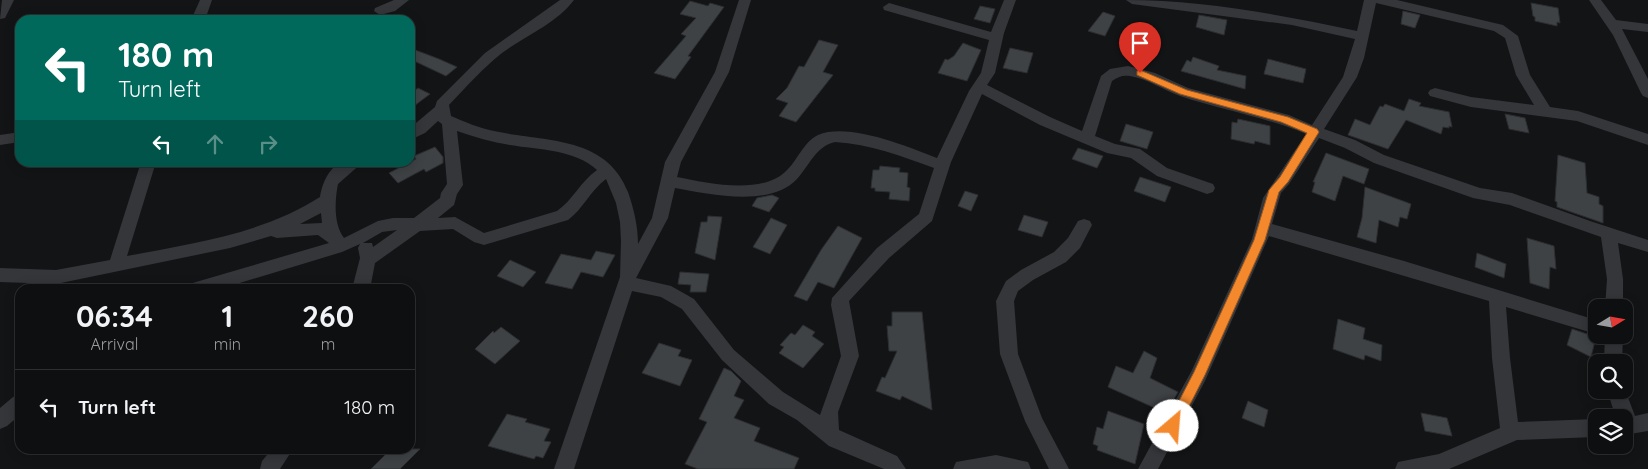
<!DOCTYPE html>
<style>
:root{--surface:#0e0f10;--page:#171819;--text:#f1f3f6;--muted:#9b9c9f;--line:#2e2f30}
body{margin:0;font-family:Quicksand,sans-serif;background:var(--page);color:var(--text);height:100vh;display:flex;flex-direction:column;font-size:19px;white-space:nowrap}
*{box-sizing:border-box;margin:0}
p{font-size:16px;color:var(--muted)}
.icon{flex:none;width:28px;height:28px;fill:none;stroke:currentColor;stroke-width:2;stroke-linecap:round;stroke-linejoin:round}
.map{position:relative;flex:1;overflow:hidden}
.sheet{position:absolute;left:15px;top:284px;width:400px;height:170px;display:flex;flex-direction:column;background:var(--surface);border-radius:15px;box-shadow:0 2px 12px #0003,0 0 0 1px var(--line)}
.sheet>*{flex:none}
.hud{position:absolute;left:15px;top:15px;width:400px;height:152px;border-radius:15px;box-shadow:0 2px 12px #0003,0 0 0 1px var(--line);background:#00695c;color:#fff;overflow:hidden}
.needle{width:32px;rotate:79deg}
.fabs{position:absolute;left:1588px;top:299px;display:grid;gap:10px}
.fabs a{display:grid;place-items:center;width:45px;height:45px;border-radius:10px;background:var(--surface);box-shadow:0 2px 12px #0003,0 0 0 1px var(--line);font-size:25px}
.pin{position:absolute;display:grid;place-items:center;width:42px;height:42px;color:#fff;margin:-51px -21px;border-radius:50% 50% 50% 0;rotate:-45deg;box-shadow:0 0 5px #0007}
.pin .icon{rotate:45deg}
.me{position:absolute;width:55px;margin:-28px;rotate:27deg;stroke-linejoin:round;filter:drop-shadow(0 0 4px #0008)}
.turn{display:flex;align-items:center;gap:18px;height:105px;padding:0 20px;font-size:22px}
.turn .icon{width:65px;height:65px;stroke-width:2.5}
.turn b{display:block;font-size:35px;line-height:42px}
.lanes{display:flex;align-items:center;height:48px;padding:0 20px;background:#0003;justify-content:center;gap:25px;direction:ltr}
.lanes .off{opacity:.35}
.eta{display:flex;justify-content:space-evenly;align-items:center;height:85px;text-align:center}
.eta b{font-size:30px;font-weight:800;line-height:35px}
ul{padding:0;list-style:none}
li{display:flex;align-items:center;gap:15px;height:75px;padding:0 20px;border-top:1px solid var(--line)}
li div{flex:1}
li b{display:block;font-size:19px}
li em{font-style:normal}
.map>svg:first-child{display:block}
.building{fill:#3f4245;stroke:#2d2e31}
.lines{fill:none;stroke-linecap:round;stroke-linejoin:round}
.minor{fill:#34363a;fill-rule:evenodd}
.route{fill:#f4882c;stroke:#9f581d}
</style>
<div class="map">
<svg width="1648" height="469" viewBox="0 0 1648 469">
<rect width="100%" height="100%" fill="#131415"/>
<path class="building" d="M 690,1 L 708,6 L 710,3 L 724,7 L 688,56 L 691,57 L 675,79 L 654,73 L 686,36 L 681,34 L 696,18 L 680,14 Z
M 1531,3 L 1558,8 L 1560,23 L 1557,22 L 1557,26 L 1535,21 L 1535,17 L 1533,16 Z
M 980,6 L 995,9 L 990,23 L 974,19 Z
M 1403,11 L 1420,15 L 1415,28 L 1401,24 Z
M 1103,12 L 1115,16 L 1105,36 L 1088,31 Z
M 1199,15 L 1227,20 L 1224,35 L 1196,27 Z
M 819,40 L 838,45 L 823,72 L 833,75 L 796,122 L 779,116 L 788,103 L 776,99 L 787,88 L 799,66 L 804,67 Z
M 963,43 L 981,50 L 967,81 L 938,73 L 945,59 L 948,60 L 954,56 Z
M 410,48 L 439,59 L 457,67 L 446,76 L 410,59 Z
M 1010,48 L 1033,53 L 1027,73 L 1003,68 Z
M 1193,57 L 1219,66 L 1217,70 L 1246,76 L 1245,89 L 1181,71 L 1187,60 L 1191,62 Z
M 1268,59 L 1306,69 L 1303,83 L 1264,74 Z
M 418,88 L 430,94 L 410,109 L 410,94 Z
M 1409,99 L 1421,103 L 1419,106 L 1449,112 L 1452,127 L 1449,126 L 1449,128 L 1443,127 L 1441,134 L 1406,120 L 1388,149 L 1348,135 L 1355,119 L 1370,125 L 1380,106 L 1383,107 L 1385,104 L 1404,111 Z
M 1505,114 L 1525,118 L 1529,133 L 1509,129 Z
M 1238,119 L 1270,126 L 1270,145 L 1255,141 L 1254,144 L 1231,139 L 1232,122 L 1237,123 Z
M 1126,124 L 1153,132 L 1147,149 L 1120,141 Z
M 435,147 L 443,157 L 443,163 L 426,172 L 424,169 L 398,183 L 389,173 L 416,159 L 414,156 Z
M 1078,148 L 1103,156 L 1097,168 L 1072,159 Z
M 1326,153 L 1369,169 L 1364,184 L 1343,176 L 1335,201 L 1312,192 L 1315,182 L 1313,182 Z
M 1558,155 L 1585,163 L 1587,193 L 1599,197 L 1599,204 L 1603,206 L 1603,223 L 1557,207 L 1557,202 L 1555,201 Z
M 880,166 L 900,168 L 899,172 L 908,173 L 907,187 L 910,188 L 909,201 L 889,199 L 890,192 L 875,191 L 875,188 L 871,188 L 873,170 L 879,170 Z
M 1140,177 L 1171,187 L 1165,202 L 1134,191 Z
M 1365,187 L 1411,204 L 1407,219 L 1400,217 L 1398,227 L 1379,220 L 1376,243 L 1357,237 L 1362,218 Z
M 965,191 L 978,195 L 971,211 L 958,206 Z
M 772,195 L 779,198 L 769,212 L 752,206 L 757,198 Z
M 1024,215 L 1048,222 L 1042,237 L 1018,230 Z
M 708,216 L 722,217 L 715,260 L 695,253 L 701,222 L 707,222 Z
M 771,218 L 787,225 L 770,254 L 753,247 Z
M 838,226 L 862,238 L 834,288 L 818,282 L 807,301 L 794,296 L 821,250 Z
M 1527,238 L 1554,246 L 1556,269 L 1550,267 L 1549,289 L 1530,283 Z
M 596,251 L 615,255 L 603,277 L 581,272 L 572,289 L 545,283 L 561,254 L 591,260 Z
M 1477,253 L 1506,264 L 1504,278 L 1475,267 Z
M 510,260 L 536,272 L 523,287 L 497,276 Z
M 680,272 L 709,274 L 706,292 L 690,292 L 691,285 L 678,284 Z
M 892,312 L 922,312 L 932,410 L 902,396 L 900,400 L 876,391 L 882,377 L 885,378 L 897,351 L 889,351 L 887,326 L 892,326 Z
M 1338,319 L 1365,328 L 1363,339 L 1382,345 L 1381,361 L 1365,355 L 1364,360 L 1333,349 Z
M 803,325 L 815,332 L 812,336 L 824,344 L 803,368 L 779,353 L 784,347 L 780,345 L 791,333 L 795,335 Z
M 501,327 L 520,341 L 495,364 L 475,349 L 493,331 L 494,333 Z
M 1572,329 L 1596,337 L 1591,357 L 1567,345 Z
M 659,343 L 681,350 L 678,356 L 692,360 L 680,386 L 642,373 Z
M 1144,351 L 1157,358 L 1150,378 L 1178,392 L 1166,413 L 1108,387 L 1116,366 L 1133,373 Z
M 724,368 L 731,371 L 741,381 L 734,396 L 744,400 L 734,418 L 760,428 L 754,441 L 799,458 L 794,469 L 698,469 L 685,464 L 707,422 L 699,419 Z
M 1248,401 L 1268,410 L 1264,427 L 1242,418 Z
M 1108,411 L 1144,424 L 1135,464 L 1097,450 L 1098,446 L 1093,444 L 1097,427 L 1103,429 Z
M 1421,413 L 1447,418 L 1452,436 L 1425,431 Z
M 507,414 L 527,419 L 525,422 L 550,429 L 544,441 L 551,442 L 543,458 L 536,456 L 534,459 L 488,446 Z
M 391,449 L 420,449 L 400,469 L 371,469 Z"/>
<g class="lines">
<path class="minor" d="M 2,0 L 14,0 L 5,18 L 0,19 Z
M 200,0 L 212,0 L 205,20 L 191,20 Z
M 394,0 L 409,0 L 395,11 L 380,15 L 374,11 L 375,8 Z
M 560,0 L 574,0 C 557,23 525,36 502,53 C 483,68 466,87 449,105 L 451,116 C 465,122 479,128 494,131 C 544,142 606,135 628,192 C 634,209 638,227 638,244 L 652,218 L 665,162 L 715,72 L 739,0 L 751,0 L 729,72 L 681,162 L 677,177 C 707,183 760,195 785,172 C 797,162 803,142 818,135 C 849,122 908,147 937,158 L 969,91 L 981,73 L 989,40 L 884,10 L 883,7 L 889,3 L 991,32 L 1004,0 L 1016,0 L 1004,33 L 995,73 L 987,85 L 1050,117 L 1082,131 L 1101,76 L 1110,69 L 1128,66 L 1155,73 L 1188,88 L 1289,115 L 1312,125 L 1343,77 L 1355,39 L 1292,25 L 1132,4 L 1126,0 C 1203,0 1281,15 1357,31 L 1364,0 L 1397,0 L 1503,25 L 1518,36 L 1530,75 L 1550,107 L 1578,111 L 1648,134 L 1648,145 L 1577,121 L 1471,107 L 1430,96 L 1428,93 L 1430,90 L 1435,88 L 1471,97 L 1534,105 L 1516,75 L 1505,38 L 1494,31 L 1376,3 L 1364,58 L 1357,77 L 1324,129 L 1355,140 L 1384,155 L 1480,188 L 1512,193 L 1590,221 L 1648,240 L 1648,252 L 1618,243 L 1623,279 L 1623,308 L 1605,308 L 1607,279 L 1601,237 L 1510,205 L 1473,198 L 1374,163 L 1345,148 L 1319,138 L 1289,184 L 1281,193 L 1272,224 L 1404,261 L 1596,320 L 1596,334 L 1506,307 L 1510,358 L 1518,422 L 1596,419 L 1596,437 L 1517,440 L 1449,469 L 1395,469 L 1398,462 L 1439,454 L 1500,428 L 1492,358 L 1489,301 L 1269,236 L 1205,381 L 1158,469 L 1138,469 L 1192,370 L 1252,239 L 1263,198 L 1306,134 C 1265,117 1222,110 1180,96 C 1163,90 1148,79 1130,76 C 1122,75 1118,77 1112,81 L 1095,136 L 1115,144 L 1140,149 L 1167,168 L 1213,184 L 1215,188 L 1213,192 L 1207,194 L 1157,176 L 1131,158 L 1107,153 L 1040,125 L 982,94 L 951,162 L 932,221 L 889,258 L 849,301 L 859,356 L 838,412 L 839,430 L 897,456 L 906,469 L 884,469 L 829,446 L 797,420 L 769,404 L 722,360 L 682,309 L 661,297 L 632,291 L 574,469 L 554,469 L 620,277 L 621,241 L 620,222 L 616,203 L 606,179 C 590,191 583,209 568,220 L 484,245 L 474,242 L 453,229 L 420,231 L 375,263 L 370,289 L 352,289 L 360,258 L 358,248 L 360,244 L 342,252 L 220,289 L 188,289 L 190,284 L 196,282 L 329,243 L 318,235 L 277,238 L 271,236 L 230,248 L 56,284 L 0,282 L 0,268 L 56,270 L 110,260 L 141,162 L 156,162 L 127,256 C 194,243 262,234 320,197 C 322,184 329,166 343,162 C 349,161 357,162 363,162 L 338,184 C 335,199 333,224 344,238 L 378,221 L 393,218 L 414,218 L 440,198 L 441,193 L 447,184 L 442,124 L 438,121 L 425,133 L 410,140 L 410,128 L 435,107 L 437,101 L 485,53 ZM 457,131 C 474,137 492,142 510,145 C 539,150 574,149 597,170 C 580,182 573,200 557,211 L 484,233 L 455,217 L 438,218 L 454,205 L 457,194 L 463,185 ZM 835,142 C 870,144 901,156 934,168 L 919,214 L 877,248 L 832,298 L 831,305 L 841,356 L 820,415 L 783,392 L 734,350 L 694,299 L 671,286 L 636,278 L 668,218 L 675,188 C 709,194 770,208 797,179 C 809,166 816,146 835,142 ZM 321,213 L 322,223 L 300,224 ZM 397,230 L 373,247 L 372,243 L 363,243 L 382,232 Z
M 1589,0 L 1601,0 L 1616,20 L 1648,24 L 1648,32 L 1622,29 L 1648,79 L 1648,98 L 1643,96 L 1641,93 L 1613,35 Z
M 20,132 L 20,142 L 0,145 L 0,135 Z
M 1084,219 L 1090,221 L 1092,225 L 1080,248 L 1066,262 L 1033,280 L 1018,291 L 1014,301 L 1018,354 L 1042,418 L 1069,469 L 1049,469 L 1025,421 L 1000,354 L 996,301 L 1006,281 L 1021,270 L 1054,252 L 1068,238 L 1078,221 Z
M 1605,335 L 1623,335 L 1622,362 L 1604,362 Z
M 1624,387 L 1635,416 L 1648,413 L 1648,431 L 1624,435 L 1624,418 L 1616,418 L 1607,390 L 1624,390 Z
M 20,395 L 20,415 L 7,426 L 0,429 L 0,408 L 13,397 Z
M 272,449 L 293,449 L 280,469 L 260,469 L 262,461 Z
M 996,455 L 1028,462 L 1031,469 L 953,469 L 956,462 Z"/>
</g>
<path class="route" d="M 1140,70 L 1187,90 L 1288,117 L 1317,129 L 1319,132 L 1288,182 L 1279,192 L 1265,240 L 1205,375 L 1177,430 L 1173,432 L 1168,430 L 1166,426 L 1194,372 L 1254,240 L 1269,190 L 1280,177 L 1307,133 L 1281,122 L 1180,94 L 1137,75 L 1137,71 Z"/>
</svg>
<div class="fabs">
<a><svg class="needle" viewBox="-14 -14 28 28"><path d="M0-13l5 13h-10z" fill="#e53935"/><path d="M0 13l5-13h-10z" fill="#9b9c9f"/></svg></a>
<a><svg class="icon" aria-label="search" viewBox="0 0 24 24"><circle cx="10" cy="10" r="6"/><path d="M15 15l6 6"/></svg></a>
<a><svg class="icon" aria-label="layers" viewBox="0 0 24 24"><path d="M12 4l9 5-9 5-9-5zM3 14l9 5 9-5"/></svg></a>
</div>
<div class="pin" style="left:1140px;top:73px;background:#d93025"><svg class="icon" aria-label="arrive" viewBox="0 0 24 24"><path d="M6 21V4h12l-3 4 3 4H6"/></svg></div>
<svg class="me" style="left:1173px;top:426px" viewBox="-20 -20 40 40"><circle r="19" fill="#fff"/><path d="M0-13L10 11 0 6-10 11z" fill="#f4882c"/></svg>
<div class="hud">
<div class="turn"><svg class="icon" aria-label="left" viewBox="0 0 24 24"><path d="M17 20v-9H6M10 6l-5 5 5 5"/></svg><div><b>180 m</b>Turn left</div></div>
<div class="lanes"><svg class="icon" aria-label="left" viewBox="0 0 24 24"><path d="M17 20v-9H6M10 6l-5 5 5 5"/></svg><svg class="icon off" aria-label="ahead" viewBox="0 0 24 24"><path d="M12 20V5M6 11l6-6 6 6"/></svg><svg class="icon off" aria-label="right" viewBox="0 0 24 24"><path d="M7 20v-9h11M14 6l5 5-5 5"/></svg></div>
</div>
<section class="sheet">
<div class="eta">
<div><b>06:34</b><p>Arrival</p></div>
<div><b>1</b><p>min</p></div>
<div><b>260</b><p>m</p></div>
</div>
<ul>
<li><svg class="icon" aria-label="left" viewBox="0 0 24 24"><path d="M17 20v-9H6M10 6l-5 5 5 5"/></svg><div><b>Turn left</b></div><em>180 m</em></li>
</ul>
</section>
</div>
